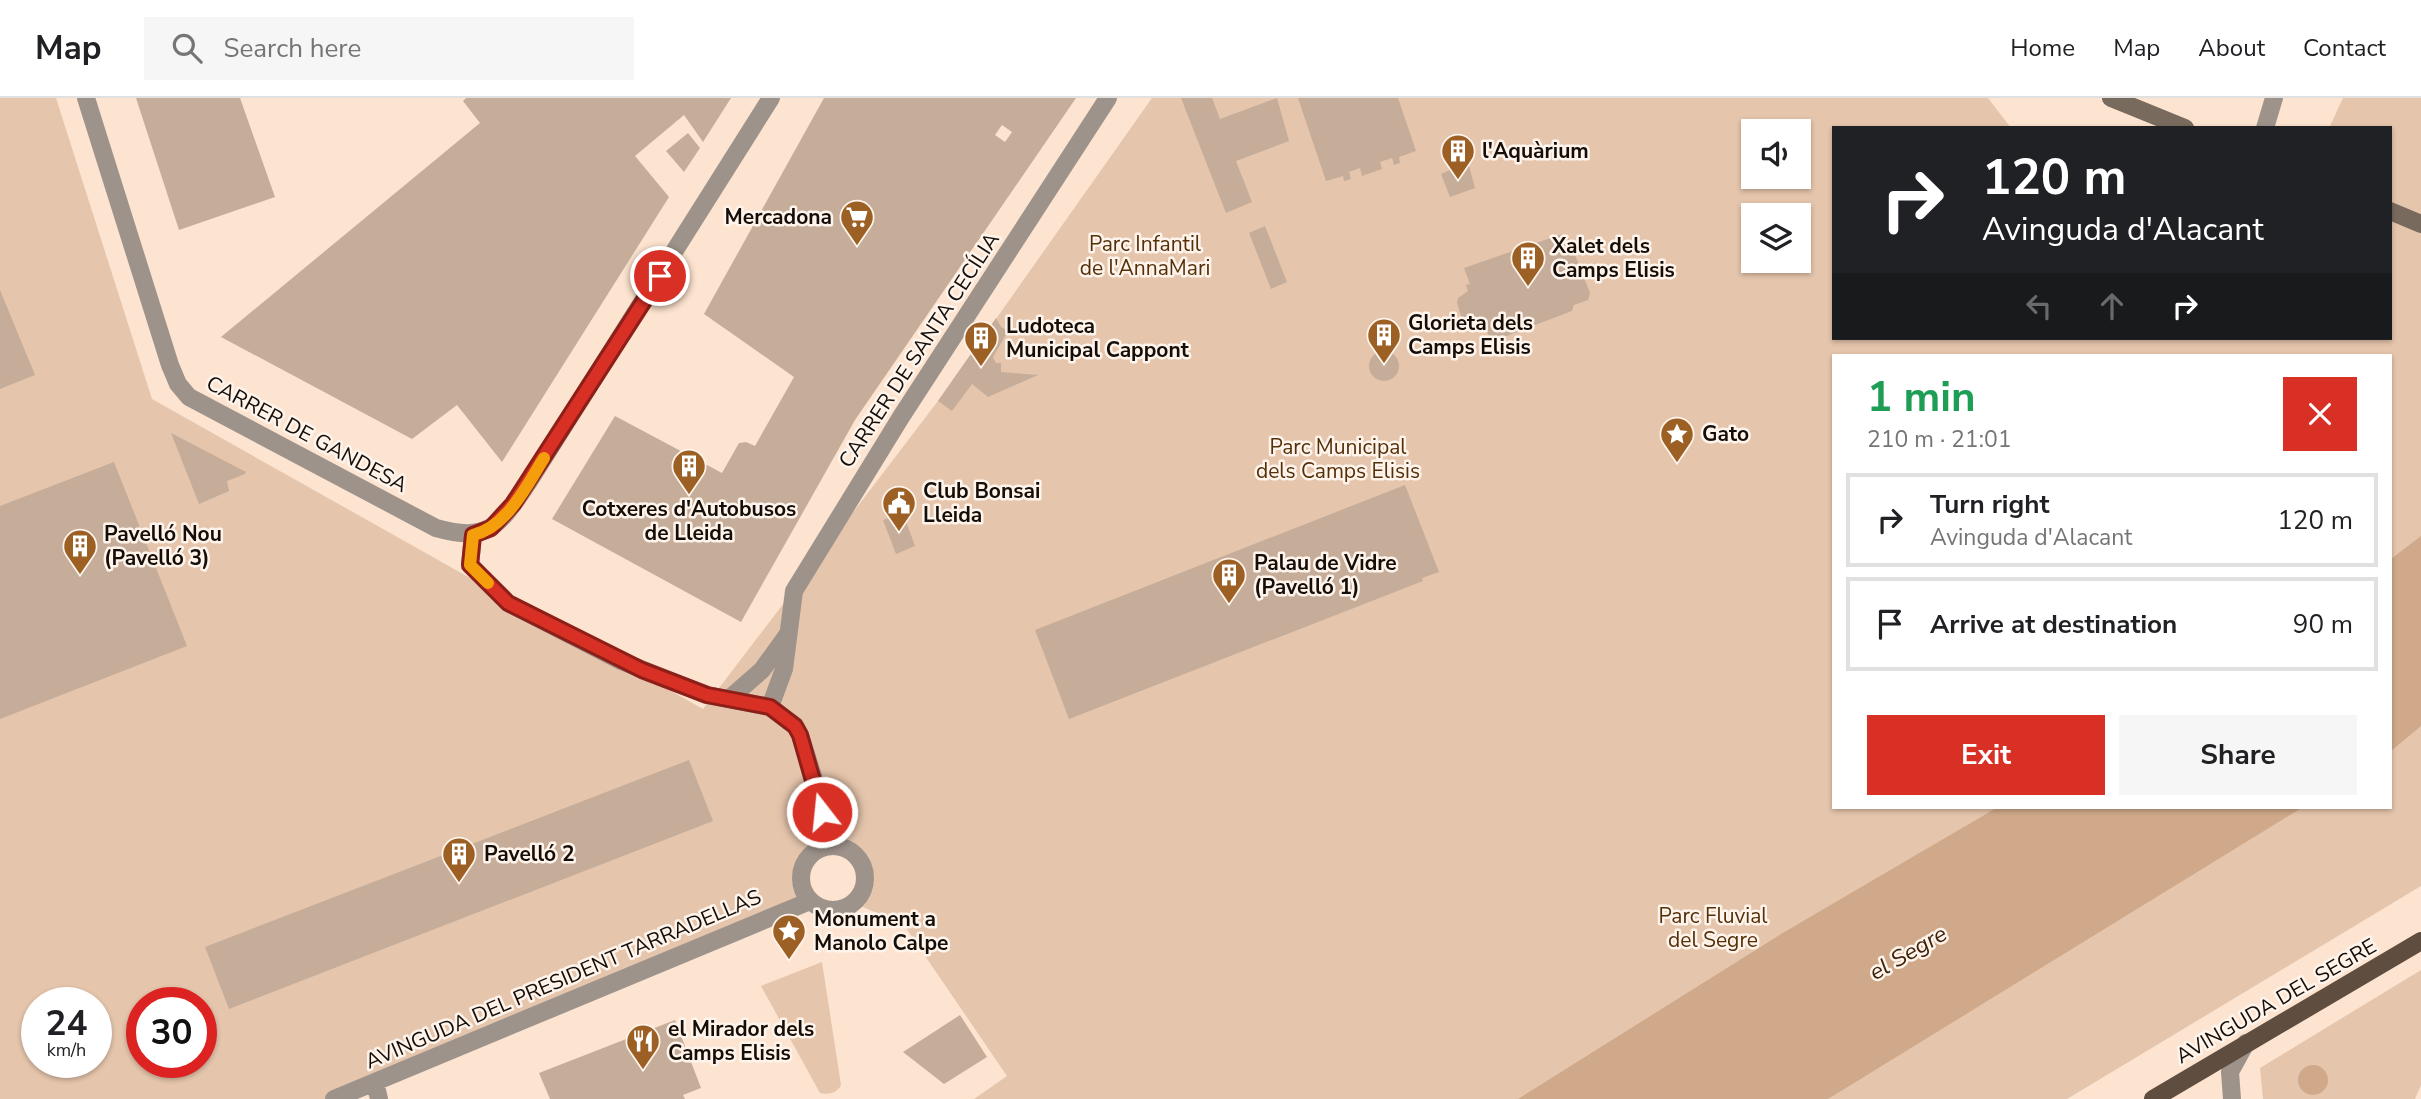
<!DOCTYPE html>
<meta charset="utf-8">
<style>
:root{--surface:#fff;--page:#f6f6f6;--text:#202124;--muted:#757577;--line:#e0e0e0;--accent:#d93025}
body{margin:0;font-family:"Nunito Sans",sans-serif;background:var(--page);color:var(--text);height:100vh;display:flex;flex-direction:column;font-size:26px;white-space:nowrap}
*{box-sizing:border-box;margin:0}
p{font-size:23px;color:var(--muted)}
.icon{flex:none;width:38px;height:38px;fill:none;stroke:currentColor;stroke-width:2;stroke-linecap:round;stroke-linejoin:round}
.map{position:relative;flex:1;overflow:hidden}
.details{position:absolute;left:1832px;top:256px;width:560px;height:455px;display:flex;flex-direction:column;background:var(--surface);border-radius:0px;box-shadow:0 2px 5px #0004}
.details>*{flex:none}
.guide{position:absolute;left:1832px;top:28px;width:560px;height:214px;border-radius:0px;box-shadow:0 2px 5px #0004;background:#202124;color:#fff;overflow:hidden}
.tools{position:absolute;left:1741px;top:21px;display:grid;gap:14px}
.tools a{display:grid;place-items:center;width:70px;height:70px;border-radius:0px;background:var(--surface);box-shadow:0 2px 5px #0004;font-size:35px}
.speed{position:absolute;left:21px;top:889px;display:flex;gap:14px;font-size:35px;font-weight:700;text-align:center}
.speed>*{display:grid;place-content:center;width:91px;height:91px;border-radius:50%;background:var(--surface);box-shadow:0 2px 5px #0004;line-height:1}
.speed small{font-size:18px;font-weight:400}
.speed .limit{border:10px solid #d22;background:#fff;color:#111}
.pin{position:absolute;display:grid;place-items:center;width:60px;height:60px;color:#fff;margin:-30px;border:4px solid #fff;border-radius:50%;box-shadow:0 2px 7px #0007}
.me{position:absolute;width:77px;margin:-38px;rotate:344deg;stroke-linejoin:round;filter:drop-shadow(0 0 5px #0008)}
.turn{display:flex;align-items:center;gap:24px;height:147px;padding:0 35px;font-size:32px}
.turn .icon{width:91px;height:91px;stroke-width:2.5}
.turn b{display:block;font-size:49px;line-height:60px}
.lanes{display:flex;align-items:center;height:66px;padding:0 35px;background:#0003;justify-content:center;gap:35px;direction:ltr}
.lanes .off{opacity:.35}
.round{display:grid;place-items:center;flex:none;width:74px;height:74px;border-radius:0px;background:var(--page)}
.head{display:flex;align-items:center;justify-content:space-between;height:119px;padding:0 35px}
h1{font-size:42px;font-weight:700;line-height:52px;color:#1e9e55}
.button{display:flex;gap:14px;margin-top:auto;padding:14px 35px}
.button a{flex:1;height:80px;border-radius:0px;background:var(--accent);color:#fff;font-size:28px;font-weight:700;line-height:80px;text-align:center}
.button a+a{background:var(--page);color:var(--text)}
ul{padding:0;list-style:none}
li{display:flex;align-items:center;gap:21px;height:94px;margin:0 14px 10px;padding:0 21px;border:4px solid var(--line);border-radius:0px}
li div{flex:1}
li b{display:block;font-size:26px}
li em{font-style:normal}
header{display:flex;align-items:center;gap:42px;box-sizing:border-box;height:98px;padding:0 35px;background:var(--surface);border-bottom:2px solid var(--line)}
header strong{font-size:33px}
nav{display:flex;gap:38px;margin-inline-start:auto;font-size:24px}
.search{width:490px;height:63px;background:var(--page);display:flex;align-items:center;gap:18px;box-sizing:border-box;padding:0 24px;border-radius:0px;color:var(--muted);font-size:26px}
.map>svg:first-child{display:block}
.green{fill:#e5c5ac;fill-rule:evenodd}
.water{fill:#cfa989}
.building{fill:#c5ad9a;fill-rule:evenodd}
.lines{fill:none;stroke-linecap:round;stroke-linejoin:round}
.minor{stroke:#9e938b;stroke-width:18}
.tertiary{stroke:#9e938b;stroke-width:18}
.secondary{stroke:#796a5e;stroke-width:18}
.primary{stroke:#5f4d3f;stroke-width:18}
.route-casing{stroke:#8d1f18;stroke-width:18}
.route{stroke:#d93025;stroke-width:12}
.slow{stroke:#f59e0b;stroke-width:12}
.labels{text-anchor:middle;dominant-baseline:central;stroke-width:5;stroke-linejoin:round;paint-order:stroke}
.poi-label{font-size:21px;font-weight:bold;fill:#150d07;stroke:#fef4ec;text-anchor:start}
.park-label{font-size:21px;fill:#552f08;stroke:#fef4ec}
.street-label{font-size:21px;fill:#150d07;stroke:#fef4ec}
.water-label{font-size:23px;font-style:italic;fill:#3e230a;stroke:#fef4ec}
</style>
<header>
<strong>Map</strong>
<div class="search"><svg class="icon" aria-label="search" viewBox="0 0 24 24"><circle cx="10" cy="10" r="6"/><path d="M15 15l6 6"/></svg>Search here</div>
<nav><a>Home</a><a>Map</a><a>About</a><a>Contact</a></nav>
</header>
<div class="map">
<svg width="2421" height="1001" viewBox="0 0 2421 1001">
<rect width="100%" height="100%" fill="#fde4d0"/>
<path class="green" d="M 0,0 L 56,0 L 152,301 L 703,611 L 938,303 L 1152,0 L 1988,0 L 2011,30 L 1834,30 L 1834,240 L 2390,240 L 2390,30 L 2329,30 L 2343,0 L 2421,0 L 2421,788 L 2067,1001 L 974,1001 L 1007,978 L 904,827 L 854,805 C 891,761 823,724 803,768 C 798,781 802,793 810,803 L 334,1001 L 0,1001 ZM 1754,33 L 1799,33 L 1799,79 L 1754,79 ZM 1754,117 L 1799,117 L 1799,163 L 1754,163 ZM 1834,257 L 2390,257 L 2390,709 L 1834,709 ZM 37,905 L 96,905 L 96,964 L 37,964 ZM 142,905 L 201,905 L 201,964 L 142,964 Z
M 822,864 L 841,987 C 837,995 829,997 820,995 L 761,888 Z
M 2421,872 L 2421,987 L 2415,1001 L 2263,1001 L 2260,970 Z"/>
<path class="water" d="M 2421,438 L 2421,628 L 2391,653 L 2391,461 Z
M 1998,709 L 2303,709 L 1828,1001 L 1518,1001 L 1781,836 Z
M2298 982a15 15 0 1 1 30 0a15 15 0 1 1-30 0Z"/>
<path class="building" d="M 136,0 L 240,0 L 275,99 L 179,132 Z
M 466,0 L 731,0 L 703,44 L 684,17 L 635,58 L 669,99 L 502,364 L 457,307 L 412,341 L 221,239 L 480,25 L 463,3 Z
M 824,0 L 1076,0 L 855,322 L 741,524 L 552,421 L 615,318 L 722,375 L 739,345 L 746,344 L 755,348 L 794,279 L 704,216 ZM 1002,27 L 1012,34 L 1005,44 L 995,37 Z
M 1181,0 L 1212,0 L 1220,21 L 1277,0 L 1289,43 L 1236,63 L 1252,104 L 1226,115 Z
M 1298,0 L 1398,0 L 1416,53 L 1399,59 L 1400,65 L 1394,67 L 1392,60 L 1380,64 L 1382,71 L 1362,78 L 1360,70 L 1349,74 L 1351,81 L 1344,83 L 1343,78 L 1326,83 Z
M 688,35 L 700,50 L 684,74 L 666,53 Z
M 1468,64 L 1475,90 L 1450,99 L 1441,76 Z
M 1265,128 L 1287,184 L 1271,191 L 1249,135 Z
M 1562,136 L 1568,139 L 1590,195 L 1588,202 L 1574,207 L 1572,213 L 1496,242 L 1490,240 L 1482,223 L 1472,225 L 1462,221 L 1457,205 L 1458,200 L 1468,193 L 1466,187 L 1470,186 L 1464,170 Z
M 0,192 L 35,277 L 0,291 Z
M 996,220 L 1001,229 L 1008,233 L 993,259 L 996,265 L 1001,265 L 1001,274 L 1038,277 L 988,299 L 972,286 L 952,313 L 938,303 Z
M1369 268a15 15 0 1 1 30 0a15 15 0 1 1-30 0Z
M 171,335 L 246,374 L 245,376 L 227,383 L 229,393 L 199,406 Z
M 114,364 L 187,548 L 0,621 L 0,408 Z
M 1405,387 L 1439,474 L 1422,480 L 1423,483 L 1069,621 L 1035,532 Z
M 903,415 L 915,448 L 896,456 L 883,422 Z
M 689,662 L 713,723 L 229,911 L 205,849 Z
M 960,917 L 987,959 L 944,986 L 903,954 Z
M 675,922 L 701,990 L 683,997 L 685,1001 L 550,1001 L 539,975 Z"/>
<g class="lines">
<path class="minor" d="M 86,0 L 170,267 L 178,286 L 189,299 L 436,430 C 490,445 499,427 528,385 L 771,0
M 2265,30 L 2274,0
M 473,437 L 470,467 L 508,505 L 621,563 L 707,597 L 770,609 L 795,628 L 800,637 L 835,748
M 729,601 L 762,572 L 788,536
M 770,609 L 784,571 L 794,493 L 901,319 L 1108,0
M801 780a32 32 0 1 1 64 0a32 32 0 1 1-64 0Z
M 375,984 L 379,1001
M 334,1001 L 810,803"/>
<path class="tertiary" d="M 2232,1001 L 2230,974 L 2246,945"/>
<path class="secondary" d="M 2111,0 L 2185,30
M 2390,113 L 2421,126"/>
<path class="primary" d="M 2153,1001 L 2421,843"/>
</g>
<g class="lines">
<g class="route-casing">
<path id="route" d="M 660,178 L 513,406 L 491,430 L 473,437 L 470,467 L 508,505 L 642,572 L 707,597 L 770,609 L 795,628 L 800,637 L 822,714"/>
</g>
<use href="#route" class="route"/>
<path class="slow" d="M 488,485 L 470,467 L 473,437 C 507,429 527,387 544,360"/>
</g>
<defs>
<g id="building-pin" transform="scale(1.75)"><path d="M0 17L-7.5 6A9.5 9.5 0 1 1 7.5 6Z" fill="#9d6024" stroke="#fef4ec"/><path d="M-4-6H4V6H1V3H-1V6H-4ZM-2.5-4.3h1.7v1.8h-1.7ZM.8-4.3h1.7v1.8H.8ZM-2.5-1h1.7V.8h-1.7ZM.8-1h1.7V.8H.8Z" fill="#fff"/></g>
<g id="supermarket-pin" transform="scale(1.75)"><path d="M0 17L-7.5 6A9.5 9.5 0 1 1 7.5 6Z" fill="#9d6024" stroke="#fef4ec"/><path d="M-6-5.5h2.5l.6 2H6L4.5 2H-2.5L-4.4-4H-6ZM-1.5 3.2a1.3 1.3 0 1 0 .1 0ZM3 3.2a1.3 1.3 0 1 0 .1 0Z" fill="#fff"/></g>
<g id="sight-pin" transform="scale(1.75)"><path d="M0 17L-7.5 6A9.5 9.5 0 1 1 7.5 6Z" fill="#9d6024" stroke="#fef4ec"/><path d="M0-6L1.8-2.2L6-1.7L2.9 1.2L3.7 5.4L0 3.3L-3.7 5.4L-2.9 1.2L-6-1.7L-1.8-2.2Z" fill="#fff"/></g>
<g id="civic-pin" transform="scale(1.75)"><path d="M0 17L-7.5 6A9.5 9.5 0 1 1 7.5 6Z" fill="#9d6024" stroke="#fef4ec"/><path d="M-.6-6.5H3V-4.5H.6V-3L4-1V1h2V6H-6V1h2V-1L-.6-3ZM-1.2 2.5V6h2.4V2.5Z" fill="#fff"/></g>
<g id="restaurant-pin" transform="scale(1.75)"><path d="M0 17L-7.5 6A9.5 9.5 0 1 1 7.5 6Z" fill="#9d6024" stroke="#fef4ec"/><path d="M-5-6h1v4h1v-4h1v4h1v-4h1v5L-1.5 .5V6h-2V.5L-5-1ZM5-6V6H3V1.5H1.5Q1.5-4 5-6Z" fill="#fff"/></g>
</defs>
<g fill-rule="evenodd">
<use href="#building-pin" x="1458" y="53"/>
<use href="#supermarket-pin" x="857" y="119"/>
<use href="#building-pin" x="1528" y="160"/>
<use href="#building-pin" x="1384" y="237"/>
<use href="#building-pin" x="981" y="240"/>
<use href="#sight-pin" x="1677" y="336"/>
<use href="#building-pin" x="689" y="368"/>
<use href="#civic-pin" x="899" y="405"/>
<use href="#building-pin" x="80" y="448"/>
<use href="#building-pin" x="1229" y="477"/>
<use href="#building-pin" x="459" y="756"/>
<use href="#sight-pin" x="789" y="833"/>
<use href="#restaurant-pin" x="643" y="943"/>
</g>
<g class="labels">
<g class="poi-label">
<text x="1482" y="53">l'Aquàrium</text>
<text x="832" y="119" text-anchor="end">Mercadona</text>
<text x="1552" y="148">Xalet dels<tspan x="1552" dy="24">Camps Elisis</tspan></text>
<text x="1408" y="225">Glorieta dels<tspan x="1408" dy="24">Camps Elisis</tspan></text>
<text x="1006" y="228">Ludoteca<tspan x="1006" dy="24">Municipal Cappont</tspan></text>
<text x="1702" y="336">Gato</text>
<text x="923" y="393">Club Bonsai<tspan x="923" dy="24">Lleida</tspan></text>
<text x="689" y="411" text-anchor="middle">Cotxeres d'Autobusos<tspan x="689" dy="24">de Lleida</tspan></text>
<text x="104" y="436">Pavelló Nou<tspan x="104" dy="24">(Pavelló 3)</tspan></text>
<text x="1254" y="465">Palau de Vidre<tspan x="1254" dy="24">(Pavelló 1)</tspan></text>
<text x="484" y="756">Pavelló 2</text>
<text x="814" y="821">Monument a<tspan x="814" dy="24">Manolo Calpe</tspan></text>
<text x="668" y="931">el Mirador dels<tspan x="668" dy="24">Camps Elisis</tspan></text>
</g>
<g class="park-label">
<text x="1145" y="146">Parc Infantil<tspan x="1145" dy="24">de l'AnnaMari</tspan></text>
<text x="1338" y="349">Parc Municipal<tspan x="1338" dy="24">dels Camps Elisis</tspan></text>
<text x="1713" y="818">Parc Fluvial<tspan x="1713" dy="24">del Segre</tspan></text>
</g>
<g class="street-label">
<text transform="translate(919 252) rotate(-57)">CARRER DE SANTA CECÍLIA</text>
<text transform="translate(307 336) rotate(28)">CARRER DE GANDESA</text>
<text transform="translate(563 881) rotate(-23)">AVINGUDA DEL PRESIDENT TARRADELLAS</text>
<text transform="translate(2276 903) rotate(-30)">AVINGUDA DEL SEGRE</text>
</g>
<g class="water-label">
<text transform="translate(1908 855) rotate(-30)">el Segre</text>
</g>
</g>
</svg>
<div class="tools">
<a><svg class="icon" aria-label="sound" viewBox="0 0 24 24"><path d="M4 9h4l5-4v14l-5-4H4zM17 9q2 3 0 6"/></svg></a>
<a><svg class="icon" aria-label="layers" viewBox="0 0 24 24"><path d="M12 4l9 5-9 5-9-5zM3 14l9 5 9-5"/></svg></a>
</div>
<div class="speed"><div>24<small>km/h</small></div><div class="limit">30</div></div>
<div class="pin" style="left:660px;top:178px;background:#d93025"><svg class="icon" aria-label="arrive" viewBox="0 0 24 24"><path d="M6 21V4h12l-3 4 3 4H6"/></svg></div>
<svg class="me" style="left:822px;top:714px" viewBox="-20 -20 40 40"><circle r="17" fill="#d93025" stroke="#fff" stroke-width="3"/><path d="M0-11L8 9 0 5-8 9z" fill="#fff"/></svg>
<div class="guide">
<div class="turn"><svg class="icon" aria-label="right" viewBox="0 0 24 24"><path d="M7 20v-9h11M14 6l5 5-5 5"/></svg><div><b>120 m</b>Avinguda d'Alacant</div></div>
<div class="lanes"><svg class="icon off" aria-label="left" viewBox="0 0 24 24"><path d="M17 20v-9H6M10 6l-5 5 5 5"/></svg><svg class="icon off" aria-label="ahead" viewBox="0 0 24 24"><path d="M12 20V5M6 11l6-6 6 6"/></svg><svg class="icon" aria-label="right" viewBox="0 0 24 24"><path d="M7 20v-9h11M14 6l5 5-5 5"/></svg></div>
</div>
<section class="details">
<div class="head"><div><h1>1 min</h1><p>210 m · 21:01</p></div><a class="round" style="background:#d93025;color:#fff"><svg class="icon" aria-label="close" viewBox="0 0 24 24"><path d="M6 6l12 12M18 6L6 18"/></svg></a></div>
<ul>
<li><svg class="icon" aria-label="right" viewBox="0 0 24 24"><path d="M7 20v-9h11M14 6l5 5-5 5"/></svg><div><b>Turn right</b><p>Avinguda d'Alacant</p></div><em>120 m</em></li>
<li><svg class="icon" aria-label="arrive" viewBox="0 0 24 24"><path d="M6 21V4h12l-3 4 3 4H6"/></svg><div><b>Arrive at destination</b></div><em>90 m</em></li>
</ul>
<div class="button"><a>Exit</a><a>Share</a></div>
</section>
</div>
